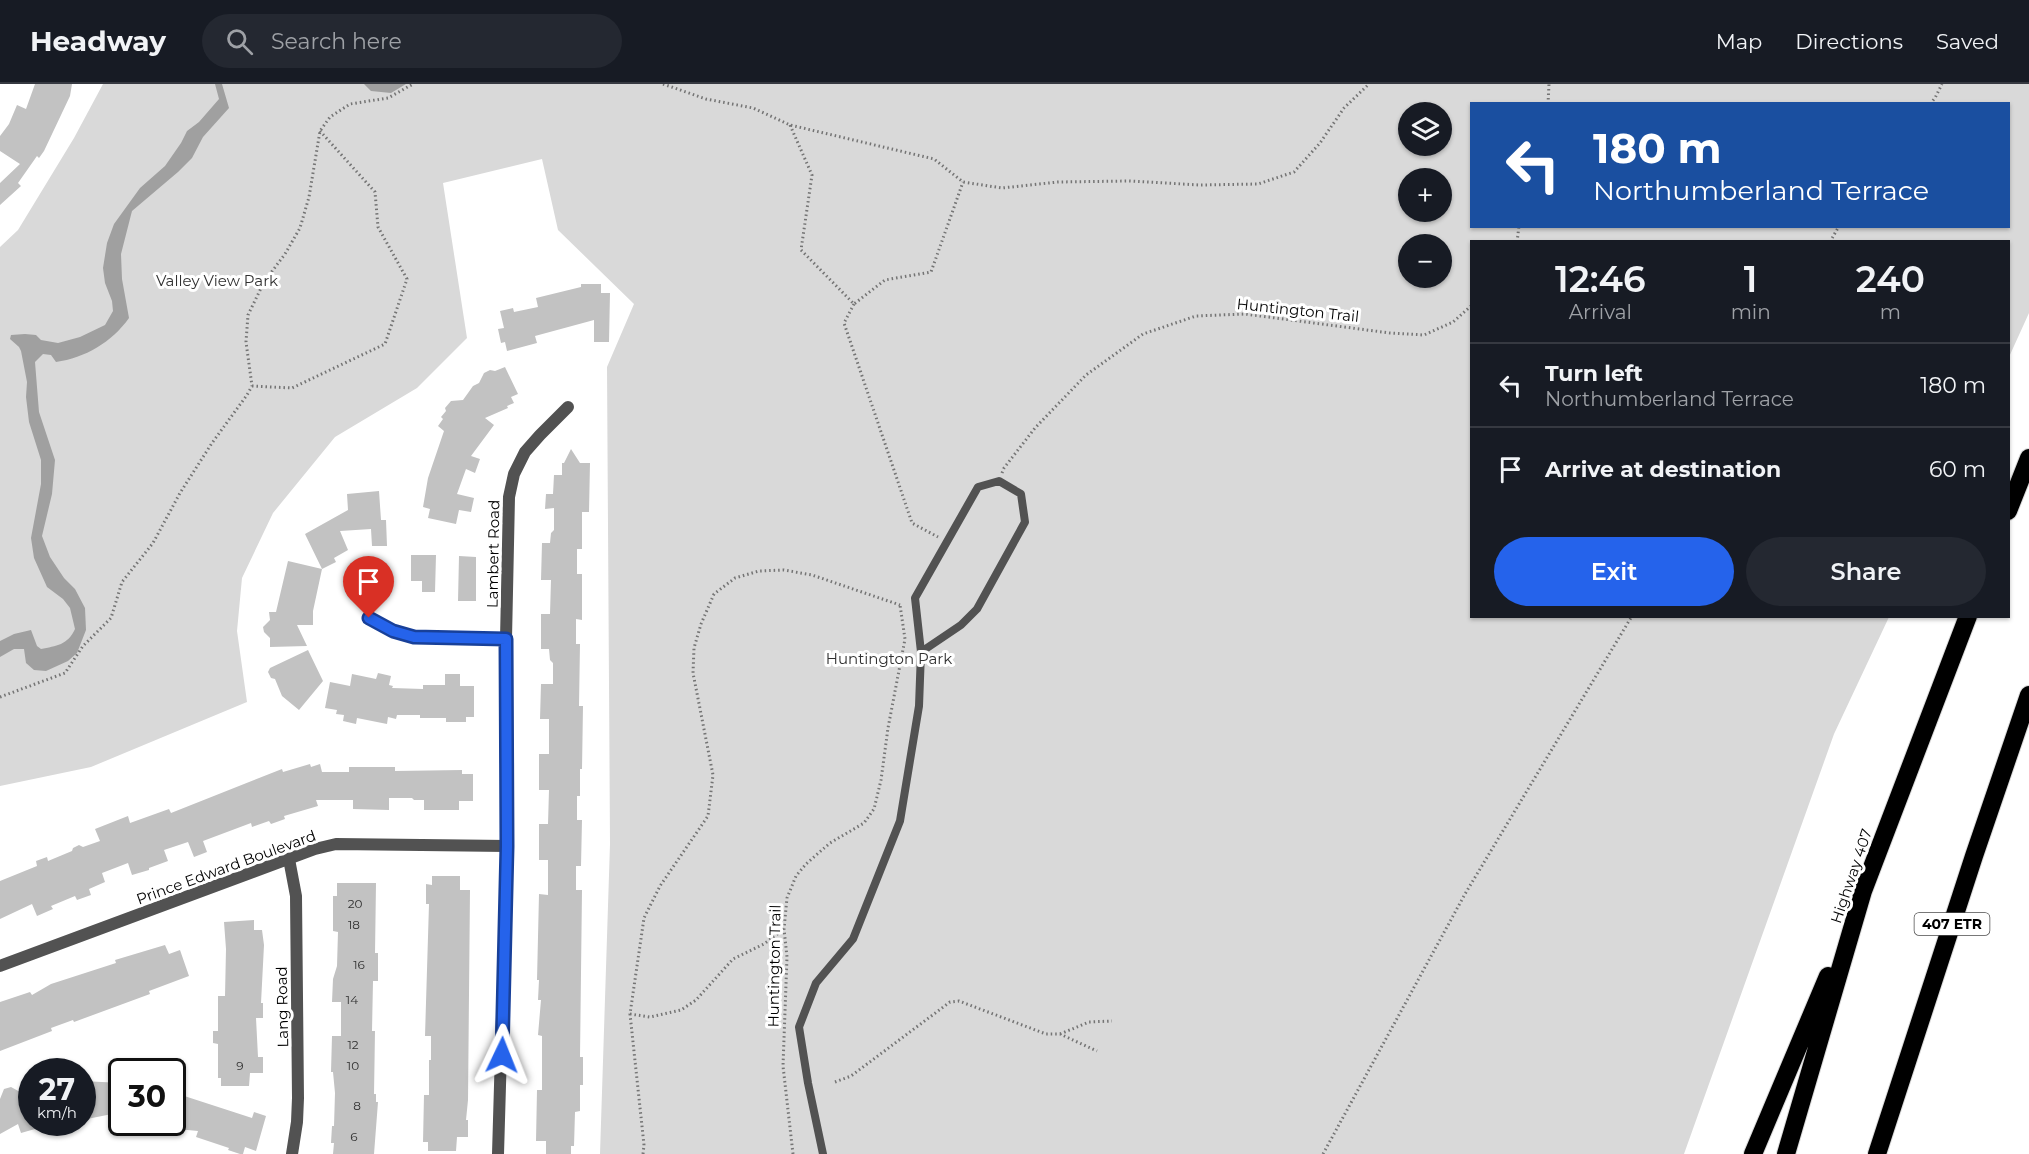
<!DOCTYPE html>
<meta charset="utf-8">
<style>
:root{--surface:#171b24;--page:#242831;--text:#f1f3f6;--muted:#9ea1a6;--line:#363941;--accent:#2563eb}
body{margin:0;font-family:Montserrat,sans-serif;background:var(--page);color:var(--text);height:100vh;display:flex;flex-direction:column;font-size:22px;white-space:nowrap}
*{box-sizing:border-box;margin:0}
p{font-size:20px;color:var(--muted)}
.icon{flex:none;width:33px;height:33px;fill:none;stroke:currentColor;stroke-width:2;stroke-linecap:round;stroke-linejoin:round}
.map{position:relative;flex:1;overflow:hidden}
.panel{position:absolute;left:1470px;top:156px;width:540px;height:378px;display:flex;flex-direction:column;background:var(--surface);border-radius:0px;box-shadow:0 2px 4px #0004}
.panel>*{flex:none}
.banner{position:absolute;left:1470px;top:18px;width:540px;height:126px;border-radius:0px;box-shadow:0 2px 4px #0004;background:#1a4fa0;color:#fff;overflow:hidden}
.controls{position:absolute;left:1398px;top:18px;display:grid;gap:12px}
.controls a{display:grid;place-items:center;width:54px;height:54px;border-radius:50%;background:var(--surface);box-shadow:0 2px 4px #0004;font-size:30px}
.speed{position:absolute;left:18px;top:974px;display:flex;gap:12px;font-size:30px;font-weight:700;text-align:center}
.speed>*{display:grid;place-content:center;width:78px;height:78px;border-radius:50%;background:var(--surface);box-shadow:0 2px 4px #0004;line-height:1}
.speed small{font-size:15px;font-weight:400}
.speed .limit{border:3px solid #111;border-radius:9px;background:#fff;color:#111}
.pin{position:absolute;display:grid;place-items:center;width:51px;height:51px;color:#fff;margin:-62px -26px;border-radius:50% 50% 50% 0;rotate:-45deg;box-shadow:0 0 6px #0007}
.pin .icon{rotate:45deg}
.me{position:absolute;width:66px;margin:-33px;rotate:2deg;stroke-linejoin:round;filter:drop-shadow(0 0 4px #0008)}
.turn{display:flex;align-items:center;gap:21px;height:126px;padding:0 24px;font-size:27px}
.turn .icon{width:78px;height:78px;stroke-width:2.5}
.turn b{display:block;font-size:42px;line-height:51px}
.eta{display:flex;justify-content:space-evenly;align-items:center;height:102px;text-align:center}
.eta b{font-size:36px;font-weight:600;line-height:42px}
.action{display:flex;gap:12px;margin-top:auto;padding:12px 24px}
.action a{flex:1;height:69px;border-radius:36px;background:var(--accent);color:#fff;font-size:24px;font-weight:600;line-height:69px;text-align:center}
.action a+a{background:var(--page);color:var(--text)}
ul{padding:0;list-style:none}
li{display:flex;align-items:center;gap:18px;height:84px;padding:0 24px;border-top:2px solid var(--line)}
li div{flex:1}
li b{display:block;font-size:22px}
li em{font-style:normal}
header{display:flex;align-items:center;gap:36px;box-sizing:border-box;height:84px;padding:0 30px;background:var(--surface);border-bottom:2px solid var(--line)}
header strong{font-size:28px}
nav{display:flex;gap:33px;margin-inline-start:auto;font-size:21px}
.search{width:420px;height:54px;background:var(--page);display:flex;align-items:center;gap:15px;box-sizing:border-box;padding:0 21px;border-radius:33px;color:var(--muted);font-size:22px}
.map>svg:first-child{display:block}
.green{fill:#d9d9d9;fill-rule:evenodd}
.water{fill:#a0a0a0}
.building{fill:#c2c2c2}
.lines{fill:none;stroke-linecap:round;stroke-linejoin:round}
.highway-casing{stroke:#dbdbdb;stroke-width:20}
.path{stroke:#747474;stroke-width:3;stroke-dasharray:1.5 3;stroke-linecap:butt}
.lane{stroke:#525252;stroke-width:8}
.street{stroke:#525252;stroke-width:12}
.highway{stroke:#000;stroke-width:18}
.route-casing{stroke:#184099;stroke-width:15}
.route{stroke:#2563eb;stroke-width:10}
.labels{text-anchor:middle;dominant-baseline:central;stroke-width:6;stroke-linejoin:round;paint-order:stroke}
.number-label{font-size:12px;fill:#303030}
.shield{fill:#fff;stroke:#4c4c4c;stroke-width:1.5}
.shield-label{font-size:14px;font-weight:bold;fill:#000}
.park-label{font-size:15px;fill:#303030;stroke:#fff}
.street-label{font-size:15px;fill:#000;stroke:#fff}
</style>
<header>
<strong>Headway</strong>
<div class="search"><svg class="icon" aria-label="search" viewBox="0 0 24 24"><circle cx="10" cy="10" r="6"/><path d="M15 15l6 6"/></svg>Search here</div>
<nav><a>Map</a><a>Directions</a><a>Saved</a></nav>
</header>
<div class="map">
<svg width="2029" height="1070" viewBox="0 0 2029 1070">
<rect width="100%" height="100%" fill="#fff"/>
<path class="green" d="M 103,0 L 2029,0 L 2029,229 L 2009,273 L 2008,158 L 1472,158 L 1472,532 L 1889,533 L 1834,650 L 1684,1070 L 600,1070 L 610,760 L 607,283 L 634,220 L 558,146 L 542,75 L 443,99 L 467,254 L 417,304 L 335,353 L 273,429 L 242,494 L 237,547 L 247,618 L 91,683 L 0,702 L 0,163 L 18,146 L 74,54 ZM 1472,20 L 2008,20 L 2008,142 L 1472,142 ZM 1408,28 L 1442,28 L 1442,62 L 1408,62 ZM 1408,94 L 1442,94 L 1442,128 L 1408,128 ZM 1408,160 L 1442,160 L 1442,194 L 1408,194 Z"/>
<path class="water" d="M 215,0 L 222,0 L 229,24 L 203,53 L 192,74 L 178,88 L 132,127 L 121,170 L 122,195 L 129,234 C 112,258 85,274 56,278 L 51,271 L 43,270 L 35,278 L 39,328 L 55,376 L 52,410 L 42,452 L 50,473 L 64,494 L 75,505 L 85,524 L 86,546 L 77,569 L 68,577 L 46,587 L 34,586 L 26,579 L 24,565 L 14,565 L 0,573 L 0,557 L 14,550 L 31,546 L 37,562 L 41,565 C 56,562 68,561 75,545 L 70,524 L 63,515 L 47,503 L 34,474 L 31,454 L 41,400 L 41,376 L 29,338 L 26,313 L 27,298 L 21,267 L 19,263 L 10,255 L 11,251 L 25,250 L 36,251 L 41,256 L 58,259 L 80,253 L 105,241 L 113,227 L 112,217 L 105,199 L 103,184 L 107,159 L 114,140 L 140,104 L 165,82 L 181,59 L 187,47 L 199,38 L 219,15 Z
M 364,0 L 406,0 L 391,9 L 371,7 Z"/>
<path class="building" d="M 35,0 L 72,0 L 70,12 L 44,67 L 39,74 L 37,72 L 18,99 L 21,102 L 0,121 L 0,99 L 20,80 L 0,67 L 0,52 L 9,40 L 17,21 L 26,25 Z
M 581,200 L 601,200 L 601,209 L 610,209 L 609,258 L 594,258 L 594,236 L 535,252 L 537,259 L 507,267 L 505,258 L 501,259 L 498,245 L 504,244 L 500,227 L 513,224 L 514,228 L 538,223 L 536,214 L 581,203 Z
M 505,283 L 518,310 L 511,313 L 514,319 L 507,322 L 508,324 L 485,334 L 494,341 L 471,372 L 480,375 L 475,389 L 466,385 L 457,410 L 474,414 L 471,428 L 459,426 L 456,440 L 428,434 L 430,425 L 423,423 L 428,394 L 444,347 L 438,342 L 443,335 L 441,333 L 446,327 L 445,324 L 451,317 L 463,316 L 473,302 L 479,299 L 484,289 L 490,286 L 495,287 Z
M 571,365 L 580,379 L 590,379 L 589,428 L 582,428 L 582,465 L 577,465 L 577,490 L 582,490 L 582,536 L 576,535 L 576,560 L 580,560 L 579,622 L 583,622 L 582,685 L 580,685 L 580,712 L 577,712 L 577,736 L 582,736 L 581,782 L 576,782 L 576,806 L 582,806 L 580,973 L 583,973 L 583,1001 L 580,1001 L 580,1027 L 575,1028 L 574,1062 L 571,1062 L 571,1070 L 546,1070 L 546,1057 L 536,1057 L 537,1006 L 542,1006 L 542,952 L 538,951 L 541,916 L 538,916 L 539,896 L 537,896 L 539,810 L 548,811 L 548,776 L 539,776 L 539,740 L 548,740 L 549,706 L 539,706 L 539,670 L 549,670 L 549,635 L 540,635 L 541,600 L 553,600 L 553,579 L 550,576 L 549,565 L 541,565 L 541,530 L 550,530 L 551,496 L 541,496 L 542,459 L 550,459 L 551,449 L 554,446 L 554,424 L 545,425 L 546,410 L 553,410 L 554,391 L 562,391 L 562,379 L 564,379 Z
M 379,407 L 381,436 L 386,436 L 387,462 L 372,462 L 371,445 L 340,447 L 348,466 L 334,474 L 336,478 L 322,485 L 313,527 L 313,541 L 297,541 L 307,562 L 270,563 L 270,554 L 264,548 L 263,543 L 270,536 L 269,528 L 276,528 L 288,477 L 322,485 L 305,450 L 348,426 L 347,410 Z
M 411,471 L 436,471 L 435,508 L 422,508 L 422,497 L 411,497 Z
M 459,472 L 476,473 L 476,517 L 458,517 Z
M 308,566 L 323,597 L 299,626 L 282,612 L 275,595 L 271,594 L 268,588 L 270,584 Z
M 378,589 L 391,592 L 389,601 L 393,602 L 392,604 L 423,605 L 423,601 L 445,601 L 445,590 L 460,590 L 460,602 L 474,602 L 474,633 L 466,633 L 466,638 L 446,638 L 446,634 L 420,634 L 420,631 L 397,631 L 396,635 L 388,633 L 387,640 L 357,634 L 356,640 L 343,637 L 344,631 L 336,630 L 337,626 L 325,624 L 330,598 L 350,602 L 352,590 L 376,595 Z
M 310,680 L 311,683 L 320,680 L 322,688 L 349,688 L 349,683 L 395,683 L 395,687 L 462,686 L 462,690 L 473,690 L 473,717 L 459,717 L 459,726 L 424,726 L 424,716 L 414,716 L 412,714 L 389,714 L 389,726 L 353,725 L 353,716 L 316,716 L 318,722 L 284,732 L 285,735 L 271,740 L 269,737 L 252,743 L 251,739 L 203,757 L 207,768 L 194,773 L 188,758 L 164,766 L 168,777 L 149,784 L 149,786 L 132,791 L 128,779 L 102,789 L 105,798 L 89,805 L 91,811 L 77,816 L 75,812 L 51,822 L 53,825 L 37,832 L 32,820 L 0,835 L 0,797 L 37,782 L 36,777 L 47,773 L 48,777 L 72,767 L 73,764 L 79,761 L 83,763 L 100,757 L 95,745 L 128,732 L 130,739 L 169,725 L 171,729 L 282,685 L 283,688 Z
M 432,792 L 460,792 L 460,806 L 470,806 L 468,1016 L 466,1036 L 468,1036 L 468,1053 L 457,1053 L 456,1067 L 428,1067 L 428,1058 L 423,1058 L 424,1011 L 429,1011 L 429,976 L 431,976 L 431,952 L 425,952 L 429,820 L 426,820 L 426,800 L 432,801 Z
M 337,799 L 376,799 L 375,869 L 378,869 L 378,897 L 373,897 L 372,947 L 375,947 L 374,1010 L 376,1010 L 376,1018 L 378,1018 L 374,1070 L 333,1070 L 334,1059 L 331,1059 L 332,1042 L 334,1042 L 335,1009 L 333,988 L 331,988 L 332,952 L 341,952 L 341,918 L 332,918 L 333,895 L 337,882 L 338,848 L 333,847 L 333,812 L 337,812 Z
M 254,836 L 254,846 L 262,846 L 264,861 L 261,919 L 263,919 L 263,934 L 256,934 L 258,973 L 263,973 L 263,989 L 250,989 L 249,1002 L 221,1002 L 221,994 L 218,994 L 218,960 L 213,959 L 213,947 L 218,947 L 218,912 L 225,912 L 226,865 L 224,838 Z
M 165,861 L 169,870 L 180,866 L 189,892 L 149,907 L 150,910 L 74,938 L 73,936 L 51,944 L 52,947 L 0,967 L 0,918 L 30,908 L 32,911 L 51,900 L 116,879 L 115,876 Z
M 82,997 L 122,999 L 122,1028 L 82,1036 Z
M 11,1003 L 22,1009 L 35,1045 L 21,1049 L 18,1040 L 0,1050 L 0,1015 L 4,1005 Z
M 172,1008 L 252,1034 L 254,1028 L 266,1032 L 256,1067 L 245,1063 L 243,1070 L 240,1070 L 228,1066 L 229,1064 L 196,1053 L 198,1047 L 177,1045 L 177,1041 L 172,1041 Z"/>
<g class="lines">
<g class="highway-casing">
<path id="highway" d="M 2008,427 L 2029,374
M 1753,1070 L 1828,892
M 1786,1070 L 1863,807 L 1968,532
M 1877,1070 L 1974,772 L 2029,611"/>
</g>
<path class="path" d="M 663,0 L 706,15 L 753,24 L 790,41 L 934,75 L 963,98 L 1002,104 L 1058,98 L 1129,97 L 1200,101 L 1258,100 L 1294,88 L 1320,59 L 1344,24 L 1369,0
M 1548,20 L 1549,0
M 1930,20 L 1935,14 L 1942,0
M 790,41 L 812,91 L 801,166 L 854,220 L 885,196 L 931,188 L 963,98
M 1517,158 L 1519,142
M 1830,158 L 1839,142
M 854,220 L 844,239 L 912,439 L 938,453
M 252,302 L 292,304 L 385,260 L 407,195 L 378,143 L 375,108 L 320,47
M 1002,389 L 1004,384 L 1035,344 L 1086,291 L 1143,250 L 1196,232 L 1245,230 L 1390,249 L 1424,251 L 1453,238 L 1472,221
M 0,613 L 65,589 L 83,562 L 111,534 L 122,498 L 153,459 L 180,409 L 212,359 L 247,311 L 252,302 L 246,258 L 248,231 L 264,198 L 285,170 L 300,144 L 309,113 L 320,47 L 330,33 L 350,20 L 388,14 L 413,0
M 630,930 L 650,933 L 681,926 L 696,916 L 733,875 L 764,860 L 784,845
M 1060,950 L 1089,938 L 1112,937
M 835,998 L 851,992 L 950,918 L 959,917 L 1046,950 L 1060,950 L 1097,967
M 643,1070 L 644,1061 L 630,930 L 644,834 L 660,802 L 708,732 L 713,691 L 693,589 L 694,564 L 701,540 L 714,510 L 735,494 L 759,487 L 784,486 L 812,491 L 900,521
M 793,1070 L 783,982 L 787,873 L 784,845 L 787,814 L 796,792 L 806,780 L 830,759 L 864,739 L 874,725 L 881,696 L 888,644 L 905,555 L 900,521
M 1323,1070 L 1465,810 L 1632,532"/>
<path class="lane" d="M 823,1070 L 808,999 L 799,943 L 816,899 L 853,855 L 900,737 L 919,622 L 921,568 L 915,514 L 978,403 L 999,397 L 1021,410 L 1025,438 L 977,525 L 961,541 L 921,568"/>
<path class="street" d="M 369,534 L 393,547 L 414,553 L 506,555
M 289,775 L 296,812 L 298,1014 L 297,1038 L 292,1070
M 0,882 L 315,765 L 336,760 L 507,762
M 498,1070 L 507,762 L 506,555 L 509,413 L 514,390 L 525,368 L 540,351 L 568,323"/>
<use href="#highway" class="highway"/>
</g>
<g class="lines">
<g class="route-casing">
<path id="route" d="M 369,534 L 393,547 L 414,553 L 506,555 L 507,762 L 502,971"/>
</g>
<use href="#route" class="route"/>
</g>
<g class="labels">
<g class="number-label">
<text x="355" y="819">20</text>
<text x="354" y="840">18</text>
<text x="359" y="880">16</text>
<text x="352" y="915">14</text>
<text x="353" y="960">12</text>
<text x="240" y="981">9</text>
<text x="353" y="981">10</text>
<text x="357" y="1021">8</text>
<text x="354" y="1052">6</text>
</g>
<rect class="shield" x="1914.5" y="829" width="75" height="22" rx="4.5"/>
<g class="shield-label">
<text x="1952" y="840">407 ETR</text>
</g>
<g class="park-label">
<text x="217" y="196">Valley View Park</text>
<text x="889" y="574">Huntington Park</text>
</g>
<g class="street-label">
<text transform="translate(1298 226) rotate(6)">Huntington Trail</text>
<text transform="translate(493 470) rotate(-89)">Lambert Road</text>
<text transform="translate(226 783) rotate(-20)">Prince Edward Boulevard</text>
<text transform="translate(1851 792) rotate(-71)">Highway 407</text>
<text transform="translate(774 882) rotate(-89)">Huntington Trail</text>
<text transform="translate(282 923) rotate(-91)">Lang Road</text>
</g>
</g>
</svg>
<div class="controls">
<a><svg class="icon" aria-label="layers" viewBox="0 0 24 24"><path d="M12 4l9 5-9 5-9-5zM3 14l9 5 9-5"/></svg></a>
<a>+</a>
<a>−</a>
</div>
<div class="speed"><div>27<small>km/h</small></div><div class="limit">30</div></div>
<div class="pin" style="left:369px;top:534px;background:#d93025"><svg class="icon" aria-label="arrive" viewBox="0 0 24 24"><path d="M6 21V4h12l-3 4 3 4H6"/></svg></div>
<svg class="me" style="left:502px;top:971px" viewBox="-20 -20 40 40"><path d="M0-17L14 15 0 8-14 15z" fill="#2563eb" stroke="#fff" stroke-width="4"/></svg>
<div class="banner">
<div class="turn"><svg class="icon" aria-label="left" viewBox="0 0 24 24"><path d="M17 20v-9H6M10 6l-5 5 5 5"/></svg><div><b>180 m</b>Northumberland Terrace</div></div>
</div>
<section class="panel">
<div class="eta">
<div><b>12:46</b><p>Arrival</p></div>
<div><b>1</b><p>min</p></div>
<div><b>240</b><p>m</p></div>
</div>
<ul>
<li><svg class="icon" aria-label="left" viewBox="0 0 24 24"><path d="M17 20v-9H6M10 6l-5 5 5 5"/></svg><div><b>Turn left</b><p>Northumberland Terrace</p></div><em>180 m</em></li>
<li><svg class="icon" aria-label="arrive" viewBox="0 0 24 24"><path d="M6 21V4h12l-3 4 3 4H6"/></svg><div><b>Arrive at destination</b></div><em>60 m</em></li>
</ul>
<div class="action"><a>Exit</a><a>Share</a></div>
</section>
</div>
